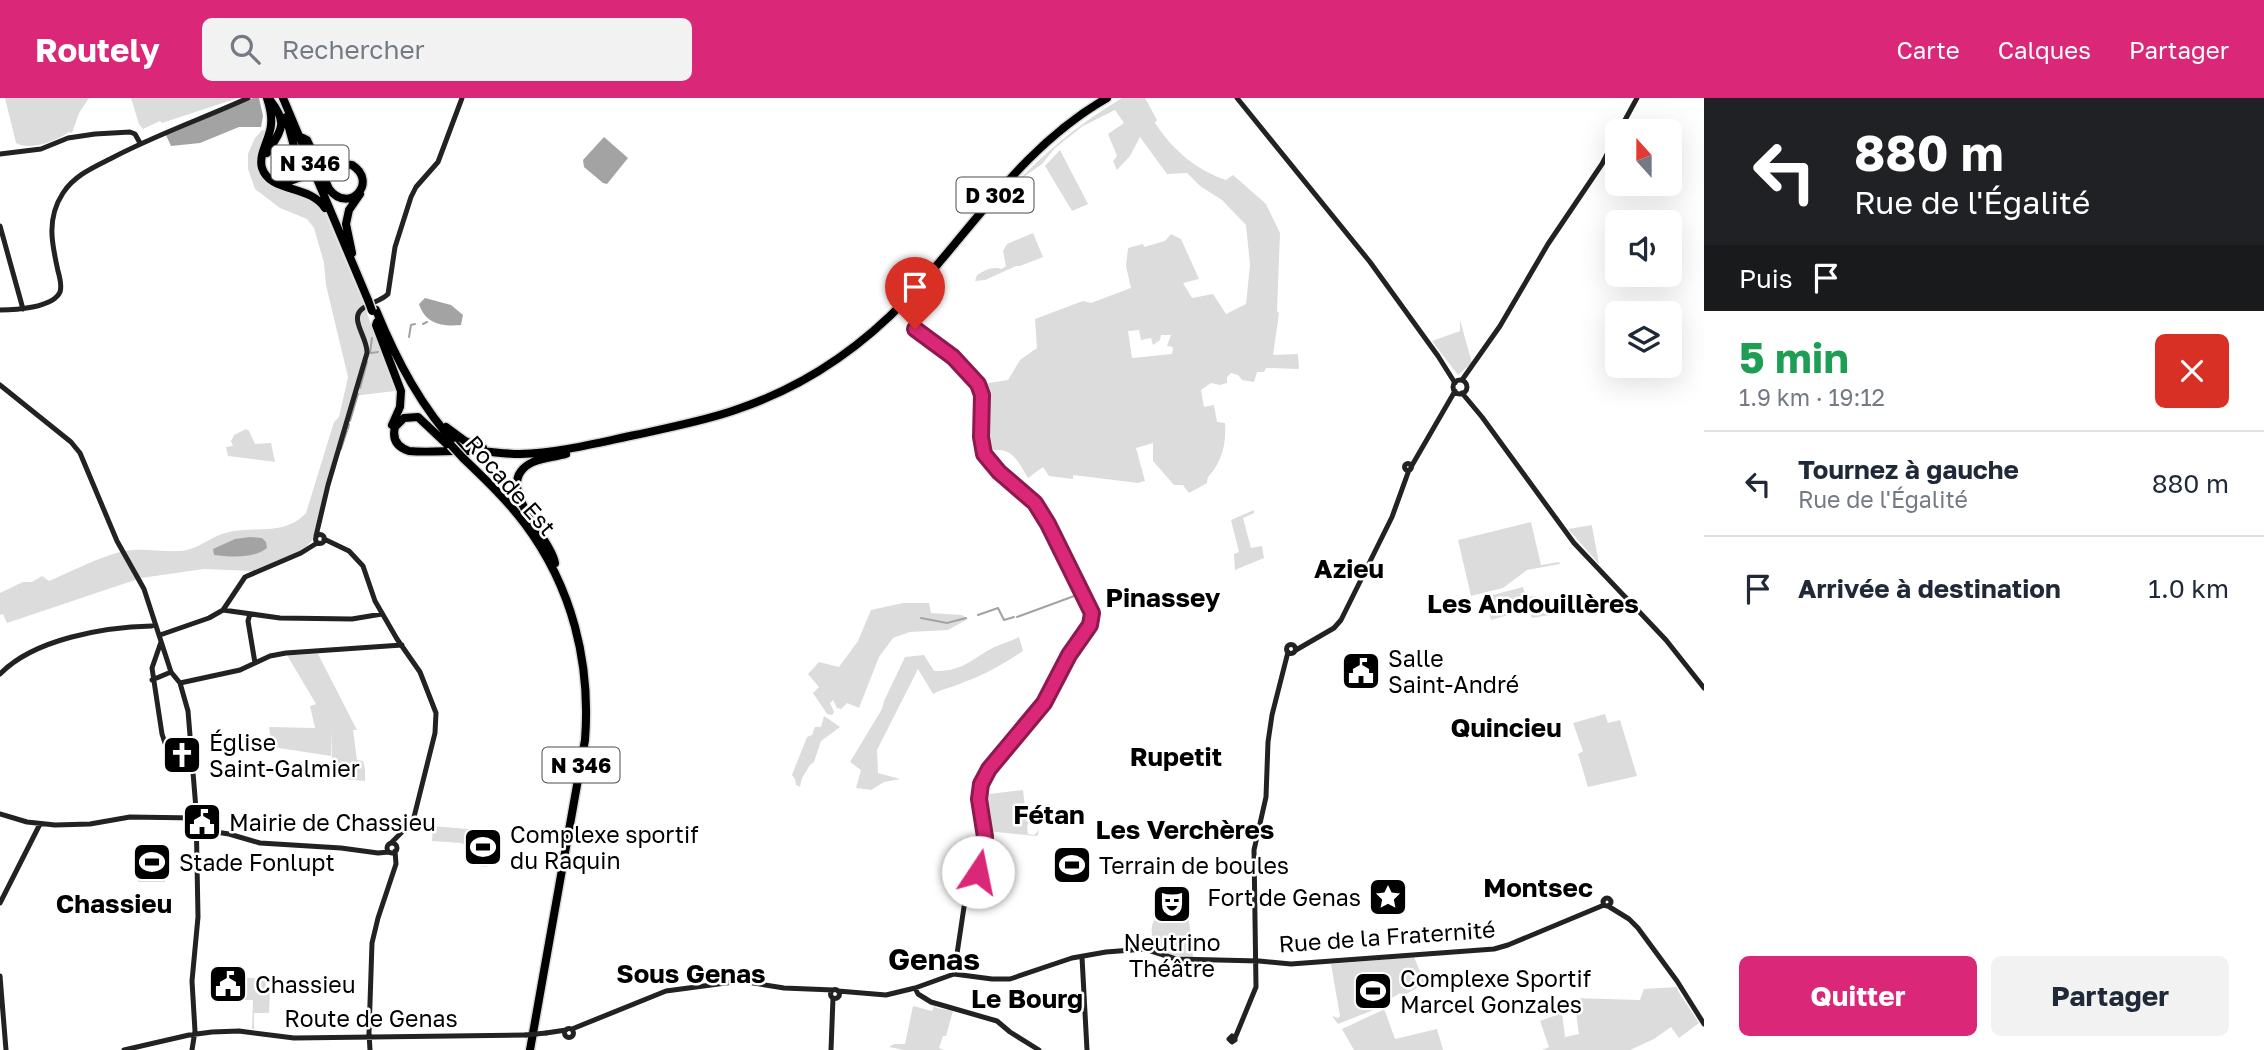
<!DOCTYPE html>
<html lang="fr">
<meta charset="utf-8">
<style>
:root{--surface:#fff;--page:#f2f2f3;--text:#1f2937;--muted:#747a83;--line:#e0e1e3;--accent:#db2777}
body{margin:0;font-family:"Golos Text",sans-serif;background:var(--page);color:var(--text);height:100vh;display:flex;flex-direction:column;font-size:26px;white-space:nowrap}
*{box-sizing:border-box;margin:0}
p{font-size:23px;color:var(--muted)}
.icon{flex:none;width:38px;height:38px;fill:none;stroke:currentColor;stroke-width:2;stroke-linecap:round;stroke-linejoin:round}
.map{position:relative;flex:1;overflow:hidden}
.drawer{display:flex;flex-direction:column;background:var(--surface);width:560px}
.drawer>*{flex:none}
.banner{background:#202124;color:#fff;overflow:hidden}
.needle{width:46px;rotate:339deg}
.tools{position:absolute;left:1605px;top:21px;display:grid;gap:14px}
.tools a{display:grid;place-items:center;width:77px;height:77px;border-radius:10px;background:var(--surface);box-shadow:0 7px 28px #0002;font-size:35px}
.pin{position:absolute;display:grid;place-items:center;width:60px;height:60px;color:#fff;margin:-72px -30px;border-radius:50% 50% 50% 0;rotate:-45deg;box-shadow:0 0 7px #0007}
.pin .icon{rotate:45deg}
.me{position:absolute;width:77px;margin:-38px;rotate:11deg;stroke-linejoin:round;filter:drop-shadow(0 0 5px #0008)}
.turn{display:flex;align-items:center;gap:24px;height:147px;padding:0 35px;font-size:32px}
.turn .icon{width:91px;height:91px;stroke-width:2.5}
.turn b{display:block;font-size:49px;line-height:60px}
.then{display:flex;align-items:center;height:66px;padding:0 35px;background:#0003;gap:14px;font-size:26px}
.round{display:grid;place-items:center;flex:none;width:74px;height:74px;border-radius:10px;background:var(--page)}
.summary{display:flex;align-items:center;justify-content:space-between;height:119px;padding:0 35px}
h1{font-size:42px;font-weight:700;line-height:52px;color:#1e9e55}
.action{display:flex;gap:14px;margin-top:auto;padding:14px 35px}
.action a{flex:1;height:80px;border-radius:10px;background:var(--accent);color:#fff;font-size:28px;font-weight:700;line-height:80px;text-align:center}
.action a+a{background:var(--page);color:var(--text)}
ul{padding:0;list-style:none}
li{display:flex;align-items:center;gap:21px;height:105px;padding:0 35px;border-top:2px solid var(--line)}
li div{flex:1}
li b{display:block;font-size:26px}
li em{font-style:normal}
header{display:flex;align-items:center;gap:42px;box-sizing:border-box;height:98px;padding:0 35px;background:var(--accent);color:#fff}
header strong{font-size:33px}
nav{display:flex;gap:38px;margin-inline-start:auto;font-size:24px}
.search{width:490px;height:63px;background:var(--page);display:flex;align-items:center;gap:18px;box-sizing:border-box;padding:0 24px;border-radius:10px;color:var(--muted);font-size:26px}
main{display:flex;flex:1;min-height:0}
.map>svg:first-child{display:block}
.green{fill:#dcdcdc;fill-rule:evenodd}
.water{fill:#a3a3a3}
.lines{fill:none;stroke-linecap:round;stroke-linejoin:round}
.stream{stroke:#a3a3a3;stroke-width:2}
.highway-casing{stroke:#dbdbdb;stroke-width:11}
.secondary{stroke:#222;stroke-width:5}
.highway{stroke:#000;stroke-width:8}
.highway-bridge-casing{stroke:#dbdbdb;stroke-width:11;stroke-linecap:butt}
.secondary-bridge{stroke:#222;stroke-width:5}
.highway-bridge{stroke:#000;stroke-width:8}
.route-casing{stroke:#8e194d;stroke-width:18}
.route{stroke:#db2777;stroke-width:12}
.labels{text-anchor:middle;dominant-baseline:central;stroke-width:5;stroke-linejoin:round;paint-order:stroke}
.shield{fill:#fff;stroke:#4c4c4c;stroke-width:2}
.shield-label{font-size:21px;font-weight:bold;fill:#000}
.street-label{font-size:23px;fill:#000;stroke:#fff}
.poi-label{font-size:23px;fill:#000;stroke:#fff;text-anchor:start}
.quarter-label{font-size:26px;font-weight:bold;fill:#000;stroke:#fff}
.district-label{font-size:30px;font-weight:bold;fill:#000;stroke:#fff}
</style>
<header>
<strong>Routely</strong>
<div class="search"><svg class="icon" aria-label="search" viewBox="0 0 24 24"><circle cx="10" cy="10" r="6"/><path d="M15 15l6 6"/></svg>Rechercher</div>
<nav><a>Carte</a><a>Calques</a><a>Partager</a></nav>
</header>
<main>
<div class="map">
<svg width="1704" height="952" viewBox="0 0 1704 952">
<rect width="100%" height="100%" fill="#fff"/>
<path class="green" d="M 5,0 L 89,0 L 79,15 L 72,35 L 69,34 C 57,43 30,53 16,45 Z
M 131,0 L 238,0 L 162,25 L 160,23 L 143,31 L 139,26 Z
M 1122,0 L 1145,0 L 1157,22 L 1155,25 C 1173,52 1196,72 1226,82 L 1233,77 L 1266,106 L 1280,135 L 1277,213 L 1279,215 L 1273,257 L 1298,256 L 1299,271 L 1266,270 L 1264,274 L 1257,274 L 1254,284 L 1242,282 L 1238,277 L 1231,275 L 1227,279 L 1227,285 L 1220,287 L 1211,285 L 1201,292 L 1204,309 L 1214,307 L 1217,324 L 1225,325 C 1226,341 1224,356 1215,370 C 1211,377 1207,377 1207,385 L 1189,395 L 1183,387 L 1174,387 L 1153,363 L 1153,345 L 1136,350 L 1145,383 L 1138,385 L 1073,377 L 1073,381 L 1049,378 L 1043,369 L 1028,380 C 1015,358 1010,346 982,355 L 979,346 L 980,313 L 984,312 L 982,286 L 1008,282 L 1020,262 L 1037,250 L 1035,221 L 1083,203 L 1091,205 L 1131,190 L 1126,168 L 1128,150 L 1143,146 L 1144,149 L 1165,143 L 1171,136 L 1181,141 L 1199,181 L 1183,185 L 1192,200 L 1213,196 L 1226,216 L 1246,206 L 1250,167 L 1246,127 L 1222,102 L 1200,88 L 1187,75 L 1167,76 L 1140,39 L 1130,58 L 1117,72 L 1113,63 L 1117,58 L 1108,36 L 1124,25 L 1115,12 L 1083,28 L 1055,50 L 1042,66 L 1018,83 C 1052,48 1081,25 1122,0 ZM 1139,232 L 1141,242 L 1151,240 L 1153,247 L 1160,242 L 1161,237 L 1171,237 L 1167,248 L 1173,249 L 1172,256 L 1132,260 L 1128,233 Z
M 262,32 L 269,34 L 259,57 L 264,80 L 310,99 L 325,115 L 364,207 L 395,293 L 353,298 L 326,385 L 313,441 L 303,453 L 253,473 L 204,471 L 141,480 L 7,525 L 3,516 L 0,517 L 0,495 L 23,484 L 32,484 L 42,478 L 49,483 C 72,473 95,461 120,454 C 140,449 159,454 179,453 C 198,452 208,440 225,435 C 254,427 284,439 306,415 L 334,324 L 339,319 L 348,279 L 326,187 L 324,165 L 314,130 L 307,121 L 280,110 L 255,91 L 248,71 L 248,56 L 255,40 Z
M 1060,52 L 1088,106 L 1072,113 L 1045,68 Z
M 1033,135 L 1043,159 L 1020,168 L 1016,168 L 985,182 L 975,183 L 977,177 C 985,172 992,168 1002,171 L 1006,168 L 1003,153 L 1007,146 Z
M 1460,222 L 1472,265 L 1458,277 L 1432,243 L 1460,233 Z
M 246,331 L 249,333 L 255,346 L 271,345 L 275,364 L 228,358 L 226,349 L 233,348 L 231,343 L 234,337 Z
M 1254,412 L 1254,415 L 1243,420 L 1251,450 L 1262,448 L 1264,460 L 1235,472 L 1234,456 L 1239,454 L 1231,422 Z
M 1531,424 L 1541,467 L 1559,464 L 1560,466 L 1527,472 L 1503,490 L 1471,498 L 1458,442 Z
M 1592,427 L 1592,428 L 1599,466 L 1568,431 Z
M 1523,489 L 1528,506 L 1527,499 L 1533,498 L 1535,502 L 1539,501 L 1544,516 L 1566,511 L 1567,514 L 1532,520 L 1529,511 L 1491,522 L 1485,499 Z
M 903,505 L 929,505 L 931,515 L 962,517 L 968,521 L 948,532 L 910,534 L 893,540 L 879,559 L 859,610 L 847,605 L 841,611 L 837,610 L 833,602 L 830,605 L 834,614 L 832,617 L 827,616 L 813,595 L 819,589 L 808,576 L 819,564 L 839,569 L 858,543 L 871,512 Z
M 1019,539 L 1023,553 C 1005,565 985,577 964,584 C 954,589 944,590 933,596 L 918,571 L 877,652 L 878,675 L 900,681 L 884,684 L 871,692 L 856,690 L 861,672 L 850,664 L 882,611 L 884,603 L 905,559 L 924,557 L 934,573 C 960,573 966,566 987,553 C 997,547 1009,544 1019,539 Z
M 318,556 L 357,632 L 353,632 L 357,662 L 363,663 L 365,671 L 365,683 L 341,681 L 332,663 L 331,631 L 331,658 L 272,649 L 269,629 L 315,630 L 310,608 L 316,606 L 287,557 Z
M 1605,616 L 1608,625 L 1620,622 L 1637,678 L 1588,689 L 1578,656 L 1583,653 L 1573,625 Z
M 824,618 L 840,629 L 821,643 L 814,664 L 810,667 L 802,680 L 800,689 L 796,687 L 795,681 L 792,677 L 807,639 L 812,637 L 815,629 L 821,629 Z
M 1023,692 L 1026,718 L 1038,719 L 1036,722 L 1025,722 L 1029,724 L 1027,728 L 1028,736 L 1034,737 L 1039,732 L 1038,737 L 1036,738 L 986,733 L 981,697 Z
M 433,728 L 501,734 L 495,765 L 488,765 L 487,769 L 472,767 L 473,750 L 461,745 L 432,743 Z
M 138,745 L 165,745 L 165,784 L 138,784 Z
M 1186,813 L 1188,813 L 1193,859 C 1179,858 1166,858 1154,849 L 1154,838 L 1152,838 C 1151,828 1152,823 1160,816 L 1164,820 L 1179,817 Z
M 1414,859 L 1425,886 L 1402,898 L 1400,895 L 1390,901 L 1387,898 L 1379,902 L 1381,909 L 1338,926 L 1332,918 L 1338,920 L 1340,918 L 1331,866 Z
M 235,879 L 266,881 L 266,889 L 270,893 L 269,915 L 254,915 L 254,931 L 252,931 L 253,902 L 235,902 Z
M 1677,889 L 1678,893 L 1699,925 L 1679,940 L 1671,929 L 1654,941 L 1630,952 L 1542,952 L 1549,949 L 1540,923 L 1562,915 L 1565,939 L 1579,936 L 1574,900 L 1640,902 L 1644,891 Z
M 931,905 L 937,910 L 953,913 L 946,938 L 943,938 L 939,950 L 944,952 L 904,952 L 889,949 L 894,946 L 905,946 L 913,908 L 932,913 L 934,908 L 930,907 Z
M 1383,912 L 1385,913 L 1395,941 L 1437,931 L 1443,952 L 1354,952 L 1342,931 Z"/>
<path class="water" d="M 253,0 L 259,0 L 263,18 L 261,29 L 239,29 L 200,45 L 171,48 L 166,37 Z
M 604,39 L 628,60 L 607,86 L 603,85 L 584,69 L 583,62 Z
M 425,200 L 451,207 L 463,217 L 461,227 C 441,229 425,225 419,206 Z
M 250,439 L 262,440 L 266,444 L 267,450 C 254,461 230,459 214,457 L 213,451 L 235,441 Z"/>
<g class="lines">
<path class="stream" d="M 423,226 L 427,224
M 409,239 L 411,227 L 415,226
M 370,255 L 372,240
M 371,255 L 378,254
M 360,290 L 367,264
M 350,323 L 358,296
M 348,331 L 349,326
M 341,351 L 347,333
M 1062,459 L 1076,489
M 1077,491 L 1079,494
M 978,517 L 998,510 L 1004,522 L 1014,519
M 1017,519 L 1077,497 L 1083,500
M 921,520 L 947,525 L 966,520
M 1085,528 L 1089,514"/>
<g class="highway-casing">
<path id="highway" d="M 267,0 C 270,9 272,18 271,27 C 270,41 258,56 262,70 C 270,95 309,86 325,110
M 283,0 L 368,202
M 286,19 L 298,63 L 297,72 L 288,80
M 303,40 L 307,42 L 329,91 C 349,117 379,84 352,67 L 341,66 L 324,72
M 267,55 C 281,32 289,26 270,2
M 279,83 L 290,83 L 309,76
M 352,155 L 346,126 L 349,112 L 360,96
M 376,212 C 397,263 421,309 459,350
M 377,224 L 376,227 L 401,293 L 400,309 L 392,327
M 446,329 L 465,343 L 483,350
M 452,351 L 418,319 L 404,320 L 395,329 C 392,341 397,349 409,353 C 430,355 451,352 473,353 C 488,353 504,356 520,356 C 559,355 597,345 635,337 C 670,329 705,323 738,311 C 803,289 859,251 906,202 C 973,131 1020,50 1107,0
M 463,360 C 485,381 507,402 525,426 C 572,489 591,564 585,642 L 530,952
M 555,465 C 551,439 488,385 533,364 C 543,360 555,359 566,356"/>
</g>
<path class="secondary" d="M 1237,0 L 1370,164 L 1438,258 L 1455,285
M 1619,33 L 1637,0
M 0,56 L 41,51 L 68,40 L 95,36 L 130,34 L 135,36 L 140,45
M 0,128 L 23,211
M 0,212 C 14,212 53,210 60,194 C 62,188 60,180 58,173 C 52,146 46,121 63,95 C 74,78 92,70 110,61 C 155,37 202,21 248,0
M 915,231 L 953,259 L 978,286 L 982,297 L 981,339 L 984,356 L 999,374 L 1036,405 L 1089,505 L 1092,515 L 1092,523 L 1069,557 L 1047,599 L 989,671 L 981,686 L 979,701 L 985,739 L 978,774 L 964,809 L 954,876
M 1462,282 L 1500,228 L 1548,146 L 1602,66 L 1617,37
M1453 289a7 7 0 1 1 14 0a7 7 0 1 1-14 0Z
M 0,287 L 71,344 L 80,355 L 117,443 L 144,491 L 171,574 L 180,585 L 188,613 L 196,711 L 198,819 L 192,883 L 195,933 L 192,952
M 1462,295 L 1482,319 L 1574,445 L 1666,542 L 1704,590
M1404.5 369a3.5 3.5 0 1 1 7 0a3.5 3.5 0 1 1-7 0Z
M 1411,369 L 1455,293
M315.5 441a4.5 4.5 0 1 1 9 0a4.5 4.5 0 1 1-9 0Z
M 316,438 L 328,387 L 367,255 C 368,240 349,221 362,211 C 370,204 380,204 388,196 L 395,149 L 411,99 L 416,89 L 438,64 L 462,0
M 324,441 L 349,453 L 363,468 L 375,503 L 397,541 L 420,574 L 436,615 L 435,635 L 413,723 L 391,745
M 223,512 L 280,520 L 352,521 L 382,516
M 250,516 L 248,523 L 255,565
M 160,537 L 209,520 L 223,512 L 245,479 L 301,455 L 317,445
M 161,544 L 152,570 L 162,636 L 166,648 L 170,650 L 191,649
M1286.5 551a4.5 4.5 0 1 1 9 0a4.5 4.5 0 1 1-9 0Z
M 1296,552 L 1334,530 L 1341,522 L 1392,419 L 1409,372
M 0,576 C 34,541 104,529 152,528
M 152,582 L 171,574
M 180,585 L 240,572 L 270,558 L 286,555 L 402,547
M 0,716 L 27,724 L 55,727 L 90,726 L 130,719 L 196,720
M 196,731 L 229,736 L 260,745 L 341,750 L 378,755 L 389,754
M387 750a5 5 0 1 1 10 0a5 5 0 1 1-10 0Z
M1603 804a4 4 0 1 1 8 0a4 4 0 1 1-8 0Z
M 0,805 L 40,726
M 1608,808 L 1629,821 L 1638,830 L 1677,883 L 1704,926
M 1082,859 L 1087,952
M 0,878 L 6,952
M 915,890 L 918,896 L 931,904 L 997,923 L 1010,934 L 1039,952
M830.5 896a4.5 4.5 0 1 1 9 0a4.5 4.5 0 1 1-9 0Z
M 838,893 L 886,897 L 915,890 L 954,876 L 992,881 L 1010,881 L 1072,860 L 1106,854 L 1145,851 L 1176,861 L 1259,863 L 1291,866 L 1494,851 L 1508,847 L 1604,807
M564.5 935a4.5 4.5 0 1 1 9 0a4.5 4.5 0 1 1-9 0Z
M 572,931 L 666,893 L 741,883 L 784,890 L 833,892
M 546,935 L 566,932
M 1232,938 L 1235,942 L 1232,944 L 1229,941 Z
M 1235,940 L 1256,889 L 1254,752 L 1266,699 L 1268,644 L 1272,617 L 1288,554
M 124,952 L 189,937 L 212,934 L 239,933 L 294,940 L 526,937
M 370,952 L 369,935 L 372,845 L 378,820 L 396,766 L 395,753
M 831,952 L 833,900"/>
<use href="#highway" class="highway"/>
<g class="highway-bridge-casing">
<path id="highway-bridge" d="M 310,78 L 324,72
M 368,202 L 372,213
M 451,347 L 463,360"/>
</g>
<path class="secondary-bridge" d="M 526,937 L 546,935"/>
<use href="#highway-bridge" class="highway-bridge"/>
</g>
<g class="lines">
<g class="route-casing">
<path id="route" d="M 915,231 L 953,259 L 978,286 L 982,297 L 981,339 L 984,356 L 999,374 L 1035,405 L 1048,426 L 1092,515 L 1090,527 L 1069,557 L 1044,605 L 989,671 L 981,686 L 979,701 L 985,739 L 978,774"/>
</g>
<use href="#route" class="route"/>
</g>
<defs>
<g id="civic-square" transform="scale(2.0125)"><rect x="-9" y="-9" width="18" height="18" rx="4" fill="#000" stroke="#fff"/><path d="M-.6-6.5H3V-4.5H.6V-3L4-1V1h2V6H-6V1h2V-1L-.6-3ZM-1.2 2.5V6h2.4V2.5Z" fill="#fff"/></g>
<g id="church-square" transform="scale(2.0125)"><rect x="-9" y="-9" width="18" height="18" rx="4" fill="#000" stroke="#fff"/><path d="M-1.2-6h2.4v3.5h3.3v2.4h-3.3V6h-2.4V-.1h-3.3v-2.4h3.3Z" fill="#fff"/></g>
<g id="stadium-square" transform="scale(2.0125)"><rect x="-9" y="-9" width="18" height="18" rx="4" fill="#000" stroke="#fff"/><path d="M0-5a6.5 5 0 1 0 0 10a6.5 5 0 1 0 0-10ZM-3.5-1.8h7v3.6h-7Z" fill="#fff"/></g>
<g id="sight-square" transform="scale(2.0125)"><rect x="-9" y="-9" width="18" height="18" rx="4" fill="#000" stroke="#fff"/><path d="M0-6L1.8-2.2L6-1.7L2.9 1.2L3.7 5.4L0 3.3L-3.7 5.4L-2.9 1.2L-6-1.7L-1.8-2.2Z" fill="#fff"/></g>
<g id="theatre-square" transform="scale(2.0125)"><rect x="-9" y="-9" width="18" height="18" rx="4" fill="#000" stroke="#fff"/><path d="M-5-5.5Q0-4 5-5.5V0Q5 5 0 6Q-5 5-5 0ZM-3.3-2.5H-1v1.5H-3.3ZM1-2.5H3.3v1.5H1ZM-2.8 1Q0 5.5 2.8 1Z" fill="#fff"/></g>
</defs>
<g fill-rule="evenodd">
<use href="#civic-square" x="1361" y="573"/>
<use href="#church-square" x="182" y="657"/>
<use href="#civic-square" x="202" y="724"/>
<use href="#stadium-square" x="483" y="749"/>
<use href="#stadium-square" x="152" y="764"/>
<use href="#stadium-square" x="1072" y="767"/>
<use href="#sight-square" x="1388" y="799"/>
<use href="#theatre-square" x="1172" y="806"/>
<use href="#civic-square" x="228" y="886"/>
<use href="#stadium-square" x="1373" y="893"/>
</g>
<g class="labels">
<g class="shield">
<rect x="271.5" y="47.5" width="77" height="35" rx="5"/>
<rect x="956.5" y="79.5" width="77" height="35" rx="5"/>
<rect x="542.5" y="649.5" width="77" height="35" rx="5"/>
</g>
<g class="shield-label">
<text x="310" y="65">N 346</text>
<text x="995" y="97">D 302</text>
<text x="581" y="667">N 346</text>
</g>
<g class="street-label">
<text transform="translate(511 387) rotate(49)">Rocade Est</text>
<text transform="translate(1387 838) rotate(-4)">Rue de la Fraternité</text>
<text x="371" y="920">Route de Genas</text>
</g>
<g class="poi-label">
<text x="1388" y="560">Salle<tspan x="1388" dy="26">Saint-André</tspan></text>
<text x="209" y="644">Église<tspan x="209" dy="26">Saint-Galmier</tspan></text>
<text x="229" y="724">Mairie de Chassieu</text>
<text x="510" y="736">Complexe sportif<tspan x="510" dy="26">du Raquin</tspan></text>
<text x="179" y="764">Stade Fonlupt</text>
<text x="1099" y="767">Terrain de boules</text>
<text x="1361" y="799" text-anchor="end">Fort de Genas</text>
<text x="1172" y="844" text-anchor="middle">Neutrino<tspan x="1172" dy="26">Théâtre</tspan></text>
<text x="1400" y="880">Complexe Sportif<tspan x="1400" dy="26">Marcel Gonzales</tspan></text>
<text x="255" y="886">Chassieu</text>
</g>
<g class="quarter-label">
<text x="1349" y="470">Azieu</text>
<text x="1163" y="499">Pinassey</text>
<text x="1533" y="505">Les Andouillères</text>
<text x="1506" y="629">Quincieu</text>
<text x="1176" y="658">Rupetit</text>
<text x="1049" y="716">Fétan</text>
<text x="1185" y="731">Les Verchères</text>
<text x="1538" y="789">Montsec</text>
<text x="114" y="805">Chassieu</text>
<text x="691" y="875">Sous Genas</text>
<text x="1027" y="900">Le Bourg</text>
</g>
<g class="district-label">
<text x="934" y="861">Genas</text>
</g>
</g>
</svg>
<div class="tools">
<a><svg class="needle" viewBox="-14 -14 28 28"><path d="M0-13l5 13h-10z" fill="#e53935"/><path d="M0 13l5-13h-10z" fill="#747a83"/></svg></a>
<a><svg class="icon" aria-label="sound" viewBox="0 0 24 24"><path d="M4 9h4l5-4v14l-5-4H4zM17 9q2 3 0 6"/></svg></a>
<a><svg class="icon" aria-label="layers" viewBox="0 0 24 24"><path d="M12 4l9 5-9 5-9-5zM3 14l9 5 9-5"/></svg></a>
</div>
<div class="pin" style="left:915px;top:231px;background:#d93025"><svg class="icon" aria-label="arrive" viewBox="0 0 24 24"><path d="M6 21V4h12l-3 4 3 4H6"/></svg></div>
<svg class="me" style="left:978px;top:774px" viewBox="-20 -20 40 40"><circle r="19" fill="#fff"/><path d="M0-13L10 11 0 6-10 11z" fill="#db2777"/></svg>
</div>
<section class="drawer">
<div class="banner">
<div class="turn"><svg class="icon" aria-label="left" viewBox="0 0 24 24"><path d="M17 20v-9H6M10 6l-5 5 5 5"/></svg><div><b>880 m</b>Rue de l'Égalité</div></div>
<div class="then">Puis<svg class="icon" aria-label="arrive" viewBox="0 0 24 24"><path d="M6 21V4h12l-3 4 3 4H6"/></svg></div>
</div>
<div class="summary"><div><h1>5 min</h1><p>1.9 km · 19:12</p></div><a class="round" style="background:#d93025;color:#fff"><svg class="icon" aria-label="close" viewBox="0 0 24 24"><path d="M6 6l12 12M18 6L6 18"/></svg></a></div>
<ul>
<li><svg class="icon" aria-label="left" viewBox="0 0 24 24"><path d="M17 20v-9H6M10 6l-5 5 5 5"/></svg><div><b>Tournez à gauche</b><p>Rue de l'Égalité</p></div><em>880 m</em></li>
<li><svg class="icon" aria-label="arrive" viewBox="0 0 24 24"><path d="M6 21V4h12l-3 4 3 4H6"/></svg><div><b>Arrivée à destination</b></div><em>1.0 km</em></li>
</ul>
<div class="action"><a>Quitter</a><a>Partager</a></div>
</section>
</main>
